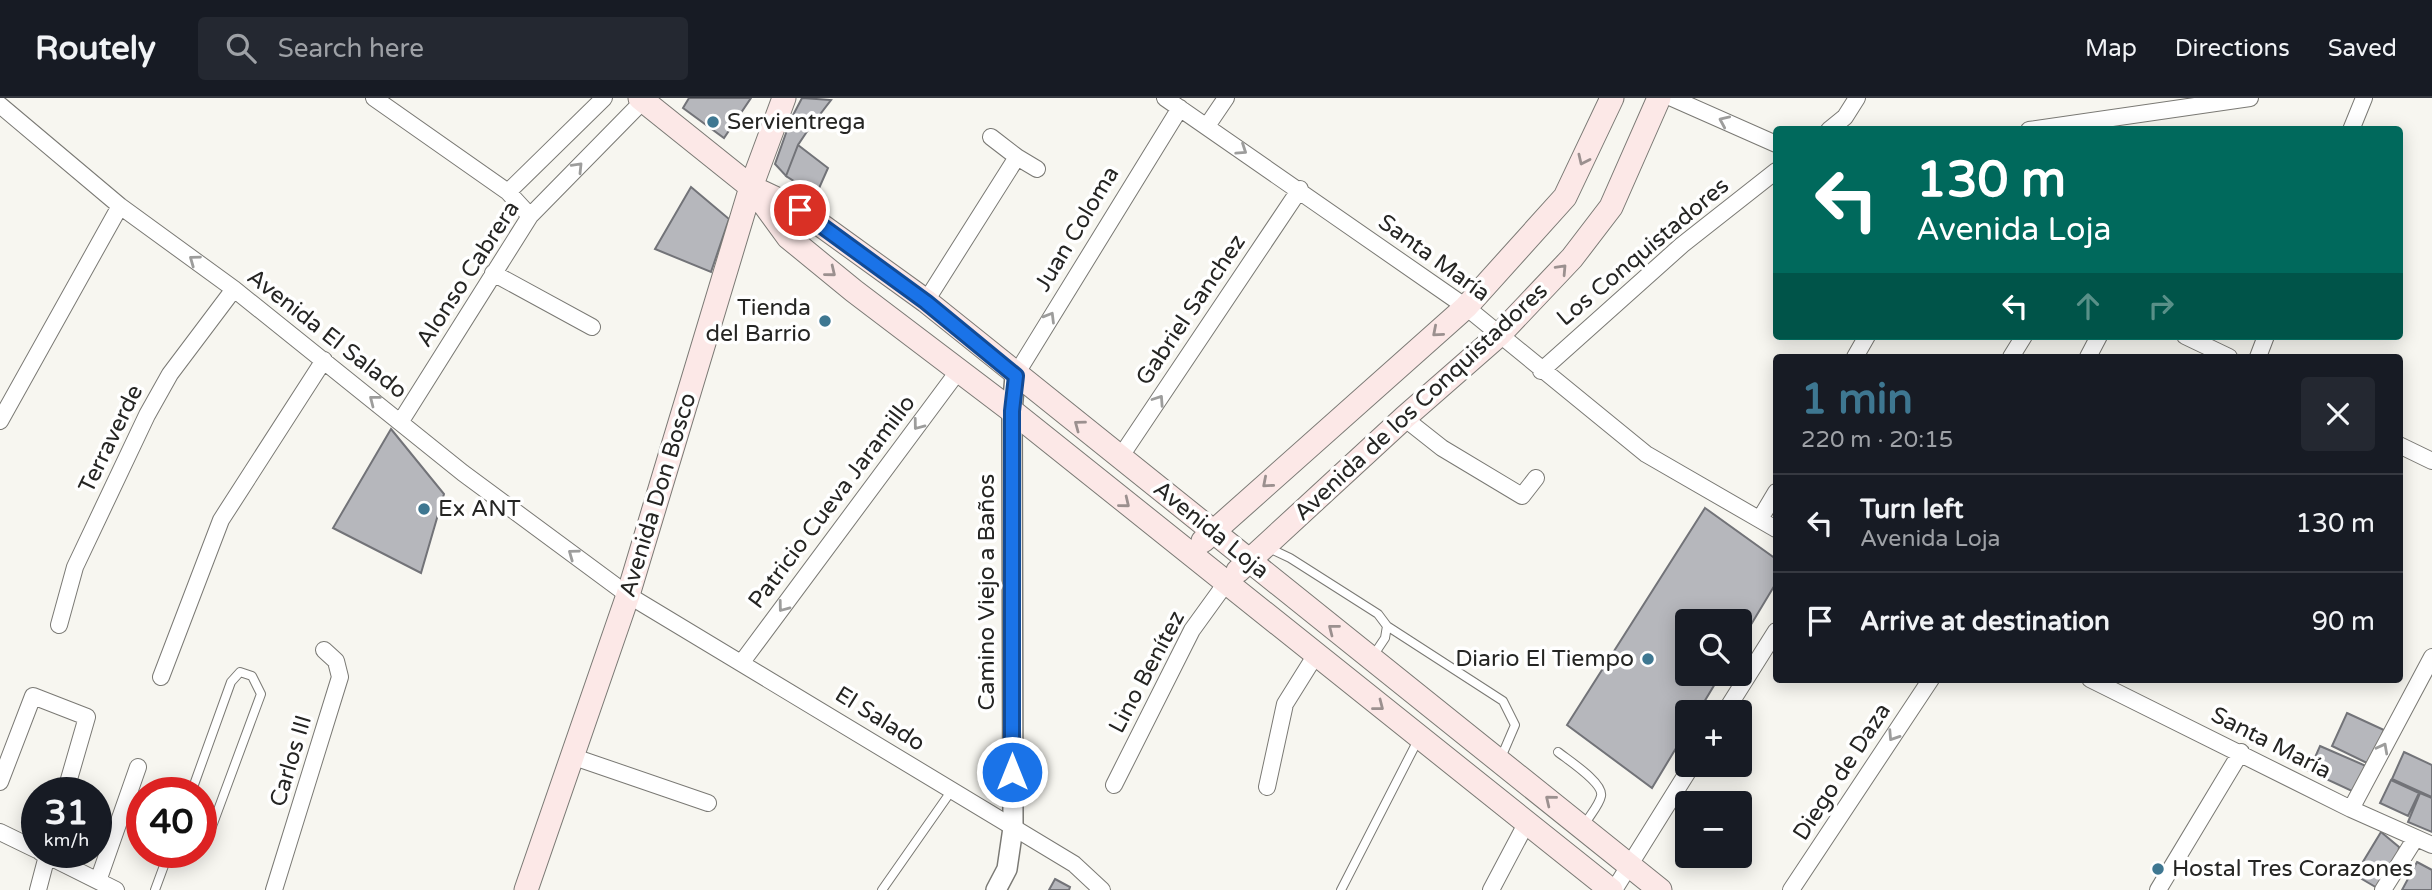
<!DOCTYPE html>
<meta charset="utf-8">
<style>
:root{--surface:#171b24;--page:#242831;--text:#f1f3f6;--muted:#9ea1a6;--line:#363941;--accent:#3e7791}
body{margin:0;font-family:"Varela Round",sans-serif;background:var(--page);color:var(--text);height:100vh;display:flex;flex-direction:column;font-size:26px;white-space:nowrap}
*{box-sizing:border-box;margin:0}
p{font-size:23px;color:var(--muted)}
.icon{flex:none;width:38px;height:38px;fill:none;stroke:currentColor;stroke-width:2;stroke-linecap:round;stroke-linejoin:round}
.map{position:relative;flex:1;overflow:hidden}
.sheet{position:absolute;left:1773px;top:256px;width:630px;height:329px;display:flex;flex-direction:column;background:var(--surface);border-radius:7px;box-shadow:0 4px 18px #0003}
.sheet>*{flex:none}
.top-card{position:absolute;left:1773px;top:28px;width:630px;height:214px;border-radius:7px;box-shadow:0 4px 18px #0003;background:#00695c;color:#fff;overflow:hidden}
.buttons{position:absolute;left:1675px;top:511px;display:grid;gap:14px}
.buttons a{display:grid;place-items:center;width:77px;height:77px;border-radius:7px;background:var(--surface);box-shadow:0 4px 18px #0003;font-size:35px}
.speed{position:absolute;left:21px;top:679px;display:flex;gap:14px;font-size:35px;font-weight:700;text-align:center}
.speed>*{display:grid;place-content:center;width:91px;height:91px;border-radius:50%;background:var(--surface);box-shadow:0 4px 18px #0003;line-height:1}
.speed small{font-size:18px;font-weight:400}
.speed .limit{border:10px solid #d22;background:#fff;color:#111}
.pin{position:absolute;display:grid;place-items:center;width:60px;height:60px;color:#fff;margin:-30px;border:4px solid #fff;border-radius:50%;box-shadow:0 2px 7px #0007}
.me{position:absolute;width:77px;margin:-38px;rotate:0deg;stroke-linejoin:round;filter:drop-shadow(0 0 5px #0008)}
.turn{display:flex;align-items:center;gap:24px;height:147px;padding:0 28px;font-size:32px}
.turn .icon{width:91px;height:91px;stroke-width:2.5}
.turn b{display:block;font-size:49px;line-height:60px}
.lanes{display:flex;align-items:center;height:66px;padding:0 28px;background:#0003;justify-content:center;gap:35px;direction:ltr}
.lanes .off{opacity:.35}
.round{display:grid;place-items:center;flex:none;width:74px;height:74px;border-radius:7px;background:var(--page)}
.head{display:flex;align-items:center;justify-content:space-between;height:119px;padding:0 28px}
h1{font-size:42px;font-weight:800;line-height:52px;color:var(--accent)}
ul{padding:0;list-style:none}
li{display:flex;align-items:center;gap:21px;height:98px;padding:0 28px;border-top:2px solid var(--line)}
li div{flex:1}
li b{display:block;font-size:26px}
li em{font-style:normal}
header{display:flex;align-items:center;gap:42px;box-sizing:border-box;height:98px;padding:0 35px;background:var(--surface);border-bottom:2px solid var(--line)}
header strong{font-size:33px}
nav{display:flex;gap:38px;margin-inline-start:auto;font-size:24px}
.search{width:490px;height:63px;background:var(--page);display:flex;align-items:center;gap:18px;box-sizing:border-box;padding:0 24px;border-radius:7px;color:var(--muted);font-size:26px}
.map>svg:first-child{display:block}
.building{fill:#b6b7bc;stroke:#727378;stroke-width:2}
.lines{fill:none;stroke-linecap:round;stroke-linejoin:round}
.service-casing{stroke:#7a7974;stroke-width:10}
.minor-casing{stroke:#7a7974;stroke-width:18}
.tertiary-casing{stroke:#7a7974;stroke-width:22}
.secondary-casing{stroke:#7a7974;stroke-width:25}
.service{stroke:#fff;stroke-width:8}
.minor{stroke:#fff;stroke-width:16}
.tertiary{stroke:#fff;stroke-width:19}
.secondary{stroke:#fce8e7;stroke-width:23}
.oneway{stroke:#9d9d9c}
.oneway2{stroke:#9b908f}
.route-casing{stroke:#114b97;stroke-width:18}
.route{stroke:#1a73e8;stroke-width:12}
.poi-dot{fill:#3e7791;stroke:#fff;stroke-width:2.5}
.labels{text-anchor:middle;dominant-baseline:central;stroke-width:7;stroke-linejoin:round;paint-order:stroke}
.poi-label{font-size:23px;fill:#252523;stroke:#fff;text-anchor:start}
.street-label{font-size:23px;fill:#252523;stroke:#fff}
</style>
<header>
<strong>Routely</strong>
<div class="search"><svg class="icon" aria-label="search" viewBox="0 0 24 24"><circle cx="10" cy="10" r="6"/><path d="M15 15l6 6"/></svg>Search here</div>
<nav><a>Map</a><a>Directions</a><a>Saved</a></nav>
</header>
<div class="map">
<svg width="2432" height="792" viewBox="0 0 2432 792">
<rect width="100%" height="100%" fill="#f7f6f0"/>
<path class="building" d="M 689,0 L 751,0 L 724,40 L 683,10 Z
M 802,0 L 831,2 L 808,32 L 791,21 Z
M 791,21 L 808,32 L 798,47 L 786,78 L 775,66 Z
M 798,47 L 828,70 L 816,97 L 786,78 Z
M 691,89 L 729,121 L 711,174 L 655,151 Z
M 391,331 L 444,396 L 421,475 L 333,430 Z
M 1705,410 L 1776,461 L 1776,485 L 1740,545 L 1740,523 L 1687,523 L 1687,576 L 1721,576 L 1698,614 L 1687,614 L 1687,632 L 1652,690 L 1567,627 Z
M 2347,615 L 2384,632 L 2369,666 L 2332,648 Z
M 2320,648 L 2366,668 L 2354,694 L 2309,673 Z
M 2404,654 L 2432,667 L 2432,699 L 2392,681 Z
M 2391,682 L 2419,695 L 2408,718 L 2380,705 Z
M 2420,695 L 2432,700 L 2432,734 L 2408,724 Z
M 2381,734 L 2399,749 L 2398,759 L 2379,791 L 2355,777 Z
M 2417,764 L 2432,772 L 2432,792 L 2402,792 Z
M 1055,781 L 1070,789 L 1069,792 L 1049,792 Z"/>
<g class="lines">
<g class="service-casing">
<path id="service" d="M 1269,450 L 1290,460 L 1378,516 L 1387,528 L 1385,540 L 1373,558
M 1387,528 L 1503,603 L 1515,627 L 1500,662
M 1558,654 C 1568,662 1604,685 1601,698 C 1599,708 1588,719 1584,728
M 191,695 L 231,584 L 240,574 L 252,578 L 261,596 L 211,731 L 201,739
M 155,792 L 169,754
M 882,792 L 952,692
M 1341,792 L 1418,642"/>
</g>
<g class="minor-casing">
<path id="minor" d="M 374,0 L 508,94 L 530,118
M 1165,0 L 1466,209 L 1646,356 L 1776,431
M 1672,0 L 1776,46
M 0,7 L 120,108 L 234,191 L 463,375 L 628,497 L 1074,766 L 1102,792
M 1207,28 L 1226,0
M 1829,32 L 1845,19 L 1857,0
M 2029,32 L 2250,0
M 2351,32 L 2364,0
M 1017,59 L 1037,71
M 508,94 L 604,0
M 493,175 L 592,229
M 926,203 L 1017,59 L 991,39
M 2185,238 L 2229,259
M 1855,259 L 1867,238
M 2011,259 L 2024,238
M 2088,259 L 2099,238
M 2258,259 L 2266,238
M 1541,273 L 1682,147 L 1776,73
M 1015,278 L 1180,10
M 1404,320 L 1442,350 L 1522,398 L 1536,380
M 0,323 L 120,108
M 401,323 L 530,118 L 643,3
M 2399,347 L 2432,363
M 1121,358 L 1300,91
M 1760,421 L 1776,394
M 59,527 L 75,469 L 147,317 L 170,276 L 234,191
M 742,564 L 959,272
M 161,579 L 221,422 L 324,262
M 2090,581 L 2351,711 L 2432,747
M 1725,614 L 1776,533
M 574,659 L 708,705
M 0,684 L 33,598 L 87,619 L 65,695
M 1114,687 L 1192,532 L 1226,485
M 1267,689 L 1285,606 L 1315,558
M 2351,711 L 2432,559
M 0,734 L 37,752
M 40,754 L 116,792
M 98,783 L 138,669
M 38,792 L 48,754
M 274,792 L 340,579 L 336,563 L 324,552
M 1491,792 L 1527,724
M 1614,792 L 1692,667
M 1791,792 L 1931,581
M 2158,792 L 2241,654
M 2383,792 L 2415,741"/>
</g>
<g class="tertiary-casing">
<path id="tertiary" d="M 996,792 L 1007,771 L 1013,730 L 1012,313 L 1015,278"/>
</g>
<g class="secondary-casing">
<path id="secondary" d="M 640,0 L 751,89 L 800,112 L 926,203 L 1660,792
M 753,91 L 788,139 L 854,193 L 1012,313 L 1611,792
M 1203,443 L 1466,209 L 1565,99 L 1612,0
M 1238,473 L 1404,320 L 1500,236 L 1572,160 L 1611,109 L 1659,0
M 526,792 L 628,497 L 751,89 L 784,0"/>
</g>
<use href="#service" class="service"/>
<use href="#minor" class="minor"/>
<use href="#tertiary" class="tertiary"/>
<use href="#secondary" class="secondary"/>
</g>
<defs><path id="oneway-chevron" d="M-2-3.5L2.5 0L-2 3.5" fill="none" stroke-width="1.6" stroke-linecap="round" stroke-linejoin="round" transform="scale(1.75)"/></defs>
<g class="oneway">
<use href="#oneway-chevron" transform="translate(1724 23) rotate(-156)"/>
<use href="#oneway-chevron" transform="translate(1242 52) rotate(34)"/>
<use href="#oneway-chevron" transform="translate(578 69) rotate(-46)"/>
<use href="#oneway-chevron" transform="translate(194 162) rotate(-144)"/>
<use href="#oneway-chevron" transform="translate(1050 219) rotate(-59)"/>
<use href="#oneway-chevron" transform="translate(374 302) rotate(-142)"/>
<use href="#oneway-chevron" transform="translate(1159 302) rotate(-56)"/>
<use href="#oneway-chevron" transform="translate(918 327) rotate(127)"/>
<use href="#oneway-chevron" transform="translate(573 456) rotate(-144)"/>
<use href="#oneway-chevron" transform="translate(783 509) rotate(127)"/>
<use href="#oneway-chevron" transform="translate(1893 638) rotate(123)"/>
<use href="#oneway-chevron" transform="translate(2383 650) rotate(-62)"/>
</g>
<g class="oneway2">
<use href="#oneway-chevron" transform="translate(1583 62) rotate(115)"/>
<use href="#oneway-chevron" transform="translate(1562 171) rotate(-47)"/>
<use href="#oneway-chevron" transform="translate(831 174) rotate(39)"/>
<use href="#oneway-chevron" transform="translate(1437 234) rotate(139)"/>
<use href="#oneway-chevron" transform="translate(1079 327) rotate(-143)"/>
<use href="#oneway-chevron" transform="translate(1267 385) rotate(139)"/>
<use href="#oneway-chevron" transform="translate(1125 405) rotate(39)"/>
<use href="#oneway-chevron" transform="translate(1333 531) rotate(-142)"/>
<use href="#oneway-chevron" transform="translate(1379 608) rotate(38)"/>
<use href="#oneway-chevron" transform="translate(1550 702) rotate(-141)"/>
</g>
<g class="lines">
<g class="route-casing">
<path id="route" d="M 800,112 L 926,204 L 1016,278 L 1012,313 L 1012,674"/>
</g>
<use href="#route" class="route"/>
</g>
<g class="poi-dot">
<circle cx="713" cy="24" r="7"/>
<circle cx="825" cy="223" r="7"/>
<circle cx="424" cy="411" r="7"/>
<circle cx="1648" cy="561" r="7"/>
<circle cx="2158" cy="771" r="7"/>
</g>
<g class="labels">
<g class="poi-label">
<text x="727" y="24">Servientrega</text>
<text x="811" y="210" text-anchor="end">Tienda<tspan x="811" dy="26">del Barrio</tspan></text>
<text x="438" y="411">Ex ANT</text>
<text x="1634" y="561" text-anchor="end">Diario El Tiempo</text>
<text x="2172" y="771">Hostal Tres Corazones</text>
</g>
<g class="street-label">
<text transform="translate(1077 131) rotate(-59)">Juan Coloma</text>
<text transform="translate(1643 154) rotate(-40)">Los Conquistadores</text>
<text transform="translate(1434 160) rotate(36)">Santa María</text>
<text transform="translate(468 176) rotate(-57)">Alonso Cabrera</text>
<text transform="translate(1191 212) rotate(-56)">Gabriel Sanchez</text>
<text transform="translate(327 236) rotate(38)">Avenida El Salado</text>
<text transform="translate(1421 304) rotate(-43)">Avenida de los Conquistadores</text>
<text transform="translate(111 341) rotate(-64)">Terraverde</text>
<text transform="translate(658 397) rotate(-73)">Avenida Don Bosco</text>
<text transform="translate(832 404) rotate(-53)">Patricio Cueva Jaramillo</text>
<text transform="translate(1211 432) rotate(39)">Avenida Loja</text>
<text transform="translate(987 494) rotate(-90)">Camino Viejo a Baños</text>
<text transform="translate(1147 574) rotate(-62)">Lino Benítez</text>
<text transform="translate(880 621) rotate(32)">El Salado</text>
<text transform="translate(2271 645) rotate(27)">Santa María</text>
<text transform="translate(291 663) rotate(-73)">Carlos III</text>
<text transform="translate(1842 674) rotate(-57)">Diego de Daza</text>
</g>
</g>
</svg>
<div class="buttons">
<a><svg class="icon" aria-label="search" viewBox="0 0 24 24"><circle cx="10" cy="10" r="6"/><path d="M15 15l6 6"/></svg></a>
<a>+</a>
<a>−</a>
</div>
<div class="speed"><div>31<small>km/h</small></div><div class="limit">40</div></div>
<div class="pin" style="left:800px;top:112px;background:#d93025"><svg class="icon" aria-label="arrive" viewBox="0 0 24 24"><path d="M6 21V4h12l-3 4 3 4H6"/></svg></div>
<svg class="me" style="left:1012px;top:674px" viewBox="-20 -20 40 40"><circle r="17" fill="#1a73e8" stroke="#fff" stroke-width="3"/><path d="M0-11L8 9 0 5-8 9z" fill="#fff"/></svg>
<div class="top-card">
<div class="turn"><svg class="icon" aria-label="left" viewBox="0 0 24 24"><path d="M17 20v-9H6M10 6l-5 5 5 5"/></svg><div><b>130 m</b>Avenida Loja</div></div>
<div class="lanes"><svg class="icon" aria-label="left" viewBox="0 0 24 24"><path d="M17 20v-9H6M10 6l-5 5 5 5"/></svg><svg class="icon off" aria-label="ahead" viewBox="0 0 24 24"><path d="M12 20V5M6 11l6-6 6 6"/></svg><svg class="icon off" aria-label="right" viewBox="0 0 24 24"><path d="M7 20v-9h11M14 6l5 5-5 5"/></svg></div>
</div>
<section class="sheet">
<div class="head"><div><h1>1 min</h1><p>220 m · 20:15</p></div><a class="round"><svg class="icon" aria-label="close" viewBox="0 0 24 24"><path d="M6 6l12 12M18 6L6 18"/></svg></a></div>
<ul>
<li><svg class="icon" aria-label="left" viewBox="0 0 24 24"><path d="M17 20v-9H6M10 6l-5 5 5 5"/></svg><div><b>Turn left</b><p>Avenida Loja</p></div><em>130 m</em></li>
<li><svg class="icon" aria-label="arrive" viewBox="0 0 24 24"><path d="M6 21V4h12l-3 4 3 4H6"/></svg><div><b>Arrive at destination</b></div><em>90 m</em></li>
</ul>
</section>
</div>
